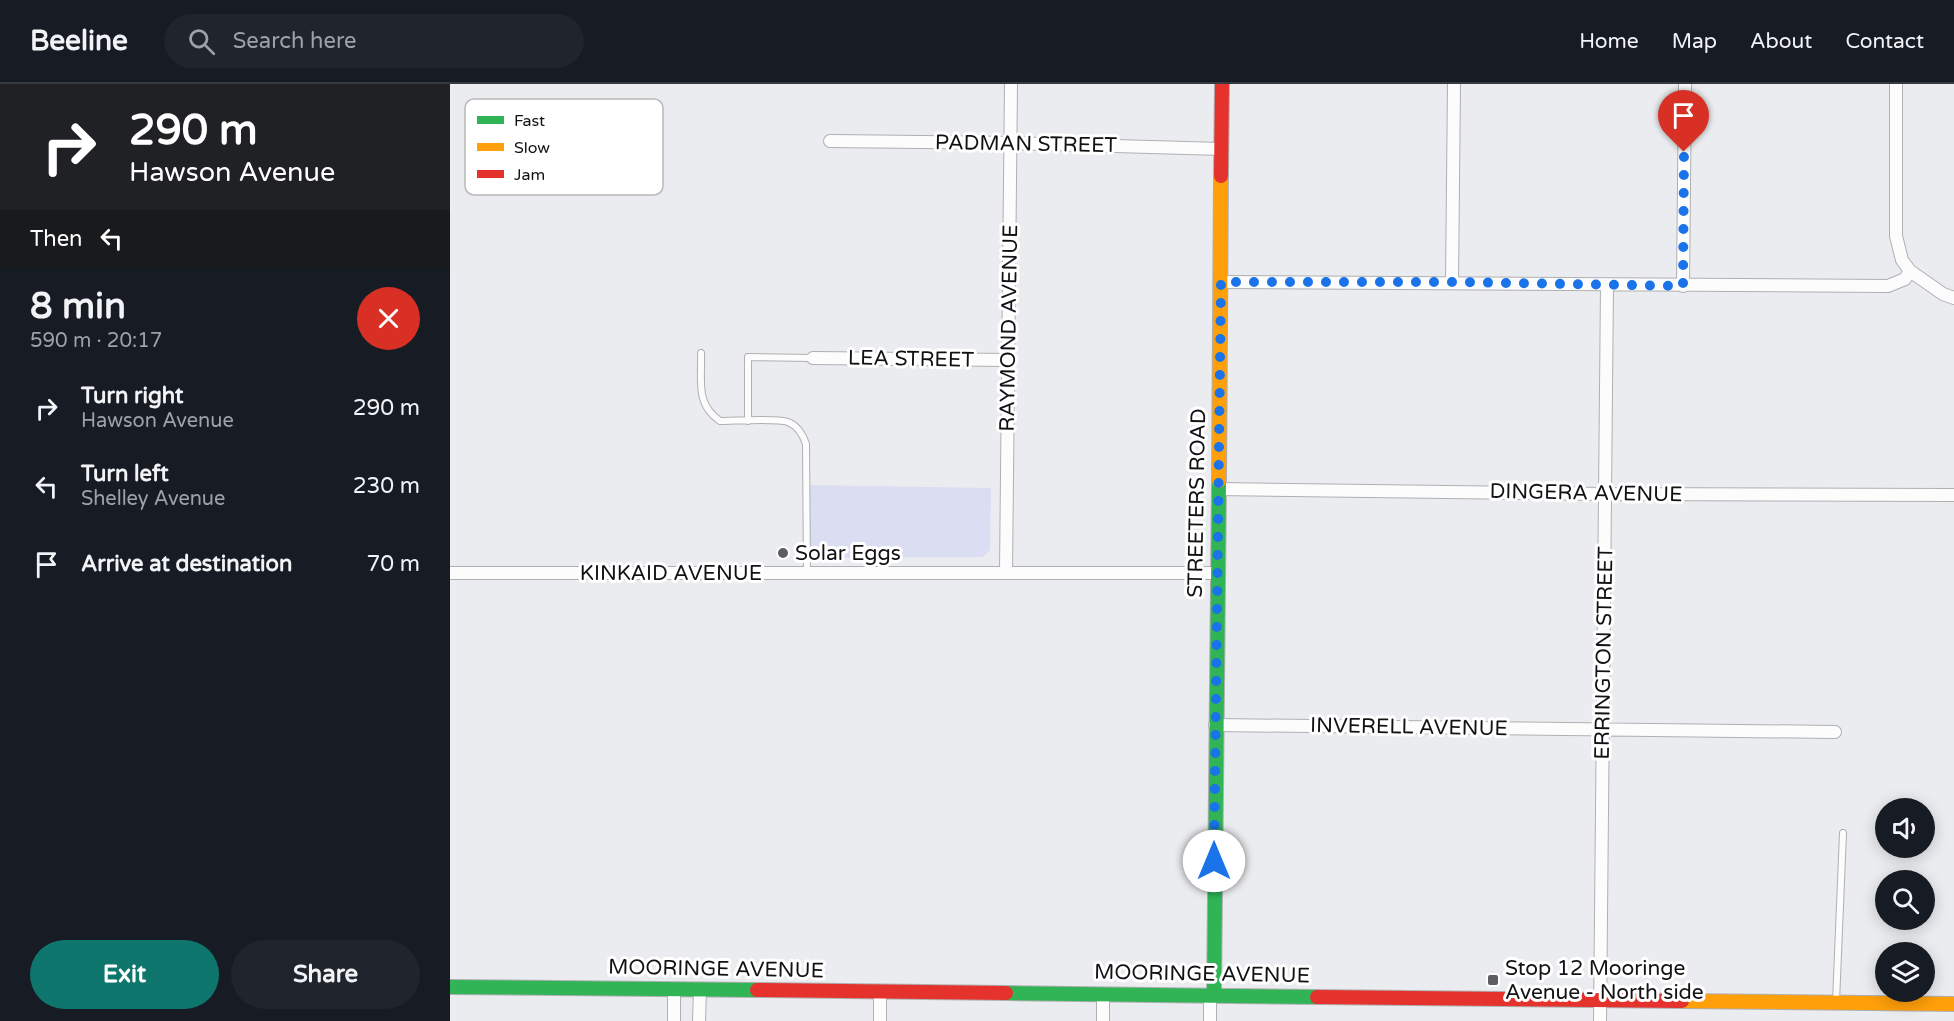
<!DOCTYPE html>
<meta charset="utf-8">
<style>
:root{--surface:#171b24;--page:#20242c;--text:#f1f3f6;--muted:#9ea1a6;--line:#363941;--accent:#0f766e}
body{margin:0;font-family:"Varela Round",sans-serif;background:var(--page);color:var(--text);height:100vh;display:flex;flex-direction:column;font-size:22px;white-space:nowrap}
*{box-sizing:border-box;margin:0}
p{font-size:20px;color:var(--muted)}
.icon{flex:none;width:33px;height:33px;fill:none;stroke:currentColor;stroke-width:2;stroke-linecap:round;stroke-linejoin:round}
.map{position:relative;flex:1;overflow:hidden}
.drawer{display:flex;flex-direction:column;background:var(--surface);width:450px}
.drawer>*{flex:none}
.banner{background:#202124;color:#fff;overflow:hidden}
.tools{position:absolute;left:1425px;top:714px;display:grid;gap:12px}
.tools a{display:grid;place-items:center;width:60px;height:60px;border-radius:50%;background:var(--surface);box-shadow:0 3px 15px #0003;font-size:30px}
.pin{position:absolute;display:grid;place-items:center;width:51px;height:51px;color:#fff;margin:-62px -26px;border-radius:50% 50% 50% 0;rotate:-45deg;box-shadow:0 0 6px #0007}
.pin .icon{rotate:45deg}
.me{position:absolute;width:66px;margin:-33px;rotate:0deg;stroke-linejoin:round;filter:drop-shadow(0 0 4px #0008)}
.turn{display:flex;align-items:center;gap:21px;height:126px;padding:0 30px;font-size:27px}
.turn .icon{width:78px;height:78px;stroke-width:2.5}
.turn b{display:block;font-size:42px;line-height:51px}
.then{display:flex;align-items:center;height:57px;padding:0 30px;background:#0003;gap:12px;font-size:22px}
.round{display:grid;place-items:center;flex:none;width:63px;height:63px;border-radius:32px;background:var(--page)}
.summary{display:flex;align-items:center;justify-content:space-between;height:102px;padding:0 30px}
h1{font-size:36px;font-weight:800;line-height:45px}
.cta{display:flex;gap:12px;margin-top:auto;padding:12px 30px}
.cta a{flex:1;height:69px;border-radius:36px;background:var(--accent);color:#fff;font-size:24px;font-weight:800;line-height:69px;text-align:center}
.cta a+a{background:var(--page);color:var(--text)}
ul{padding:0;list-style:none}
li{display:flex;align-items:center;gap:18px;height:78px;padding:0 30px}
li div{flex:1}
li b{display:block;font-size:22px}
li em{font-style:normal}
header{display:flex;align-items:center;gap:36px;box-sizing:border-box;height:84px;padding:0 30px;background:var(--surface);border-bottom:2px solid var(--line)}
header strong{font-size:28px}
nav{display:flex;gap:33px;margin-inline-start:auto;font-size:21px}
.search{width:420px;height:54px;background:var(--page);display:flex;align-items:center;gap:15px;box-sizing:border-box;padding:0 21px;border-radius:33px;color:var(--muted);font-size:22px}
main{display:flex;flex:1;min-height:0}
.map>svg:first-child{display:block}
.green{fill:#dbddf2}
.lines{fill:none;stroke-linecap:round;stroke-linejoin:round}
.lane-casing{stroke:#afb0b2;stroke-width:8}
.street-casing{stroke:#afb0b2;stroke-width:14}
.fast-casing{stroke:#afb0b2;stroke-width:16}
.slow-casing{stroke:#afb0b2;stroke-width:16}
.jam-casing{stroke:#afb0b2;stroke-width:16}
.lane{stroke:#fcfcfd;stroke-width:6}
.street{stroke:#fcfcfd;stroke-width:12}
.fast{stroke:#30b455;stroke-width:14}
.slow{stroke:#ff9f0a;stroke-width:14}
.jam{stroke:#e5322d;stroke-width:14}
.route{stroke:#1a73e8;stroke-width:10;stroke-dasharray:0 18}
.poi-dot{fill:#5e5e61;stroke:#fff;stroke-width:2}
.labels{text-anchor:middle;dominant-baseline:central;stroke-width:6;stroke-linejoin:round;paint-order:stroke}
.street-label{font-size:21px;fill:#121214;stroke:#fff}
.poi-label{font-size:21px;fill:#121214;stroke:#fff;text-anchor:start}
.key{fill:#fff;stroke:#b8b8b8;stroke-width:1.5}
.key-label{font-size:16px;fill:#121214}
</style>
<header>
<strong>Beeline</strong>
<div class="search"><svg class="icon" aria-label="search" viewBox="0 0 24 24"><circle cx="10" cy="10" r="6"/><path d="M15 15l6 6"/></svg>Search here</div>
<nav><a>Home</a><a>Map</a><a>About</a><a>Contact</a></nav>
</header>
<main>
<section class="drawer">
<div class="banner">
<div class="turn"><svg class="icon" aria-label="right" viewBox="0 0 24 24"><path d="M7 20v-9h11M14 6l5 5-5 5"/></svg><div><b>290 m</b>Hawson Avenue</div></div>
<div class="then">Then<svg class="icon" aria-label="left" viewBox="0 0 24 24"><path d="M17 20v-9H6M10 6l-5 5 5 5"/></svg></div>
</div>
<div class="summary"><div><h1>8 min</h1><p>590 m · 20:17</p></div><a class="round" style="background:#d93025;color:#fff"><svg class="icon" aria-label="close" viewBox="0 0 24 24"><path d="M6 6l12 12M18 6L6 18"/></svg></a></div>
<ul>
<li><svg class="icon" aria-label="right" viewBox="0 0 24 24"><path d="M7 20v-9h11M14 6l5 5-5 5"/></svg><div><b>Turn right</b><p>Hawson Avenue</p></div><em>290 m</em></li>
<li><svg class="icon" aria-label="left" viewBox="0 0 24 24"><path d="M17 20v-9H6M10 6l-5 5 5 5"/></svg><div><b>Turn left</b><p>Shelley Avenue</p></div><em>230 m</em></li>
<li><svg class="icon" aria-label="arrive" viewBox="0 0 24 24"><path d="M6 21V4h12l-3 4 3 4H6"/></svg><div><b>Arrive at destination</b></div><em>70 m</em></li>
</ul>
<div class="cta"><a>Exit</a><a>Share</a></div>
</section>
<div class="map">
<svg width="1504" height="937" viewBox="0 0 1504 937">
<rect width="100%" height="100%" fill="#ebecef"/>
<path class="green" d="M 360,401 L 541,404 L 540,466 L 533,473 L 359,474 Z"/>
<g class="lines">
<g class="lane-casing">
<path id="lane" d="M 251,269 C 252,297 245,320 270,337 C 285,337 326,334 338,338 C 348,342 353,351 356,360 L 357,489
M 298,337 L 298,273 L 363,274
M 1386,918 L 1393,749"/>
</g>
<g class="street-casing">
<path id="street" d="M 1446,0 L 1446,152 L 1452,176 L 1460,187 L 1493,210 L 1504,214
M 380,57 L 561,59 L 772,65
M 771,198 C 994,198 1216,202 1438,202 L 1455,195 L 1460,187
M 1002,198 L 1004,0
M 1233,202 L 1235,0
M 363,274 L 559,276
M 768,405 L 1156,410 L 1504,411
M 556,488 L 561,0
M 0,489 L 766,489
M 765,641 L 1385,648
M 224,906 L 224,937
M 430,908 L 430,937
M 653,910 L 653,937
M 249,937 L 250,906
M 760,937 L 760,911
M 1150,937 L 1157,201"/>
</g>
<g class="fast-casing">
<path id="fast" d="M 0,903 L 307,906
M 556,909 L 867,913
M 764,911 L 769,397"/>
</g>
<g class="slow-casing">
<path id="slow" d="M 769,397 L 771,92
M 1232,917 L 1504,920"/>
</g>
<g class="jam-casing">
<path id="jam" d="M 771,92 L 772,0
M 307,906 L 556,909
M 867,913 L 1232,917"/>
</g>
<use href="#lane" class="lane"/>
<use href="#street" class="street"/>
<use href="#fast" class="fast"/>
<use href="#slow" class="slow"/>
<use href="#jam" class="jam"/>
</g>
<g class="lines">
<path class="route" d="M 764,777 L 771,198 L 1002,198 L 1233,202 L 1234,68"/>
</g>
<g class="poi-dot">
<circle cx="333" cy="469" r="6"/>
<rect x="1037" y="890" width="12" height="12" rx="3"/>
</g>
<g class="labels">
<g class="street-label">
<text transform="translate(576 60) rotate(1)">PADMAN STREET</text>
<text transform="translate(559 244) rotate(-89)">RAYMOND AVENUE</text>
<text transform="translate(461 275) rotate(1)">LEA STREET</text>
<text transform="translate(1136 409) rotate(1)">DINGERA AVENUE</text>
<text transform="translate(747 419) rotate(-89)">STREETERS ROAD</text>
<text x="221" y="489">KINKAID AVENUE</text>
<text transform="translate(1154 569) rotate(-89)">ERRINGTON STREET</text>
<text transform="translate(959 643) rotate(1)">INVERELL AVENUE</text>
<text transform="translate(266 885) rotate(1)">MOORINGE AVENUE</text>
<text transform="translate(752 890) rotate(1)">MOORINGE AVENUE</text>
</g>
<g class="poi-label">
<text x="345" y="469">Solar Eggs</text>
<text x="1055" y="884">Stop 12 Mooringe<tspan x="1055" dy="24">Avenue - North side</tspan></text>
</g>
</g>
<rect x="15" y="15" width="198" height="96" rx="9" class="key"/>
<rect x="27" y="32" width="27" height="8" fill="#30b455"/>
<rect x="27" y="59" width="27" height="8" fill="#ff9f0a"/>
<rect x="27" y="86" width="27" height="8" fill="#e5322d"/>
<g class="key-label">
<text x="64" y="42">Fast</text>
<text x="64" y="69">Slow</text>
<text x="64" y="96">Jam</text>
</g>
</svg>
<div class="tools">
<a><svg class="icon" aria-label="sound" viewBox="0 0 24 24"><path d="M4 9h4l5-4v14l-5-4H4zM17 9q2 3 0 6"/></svg></a>
<a><svg class="icon" aria-label="search" viewBox="0 0 24 24"><circle cx="10" cy="10" r="6"/><path d="M15 15l6 6"/></svg></a>
<a><svg class="icon" aria-label="layers" viewBox="0 0 24 24"><path d="M12 4l9 5-9 5-9-5zM3 14l9 5 9-5"/></svg></a>
</div>
<div class="pin" style="left:1234px;top:68px;background:#d93025"><svg class="icon" aria-label="arrive" viewBox="0 0 24 24"><path d="M6 21V4h12l-3 4 3 4H6"/></svg></div>
<svg class="me" style="left:764px;top:777px" viewBox="-20 -20 40 40"><circle r="19" fill="#fff"/><path d="M0-13L10 11 0 6-10 11z" fill="#1a73e8"/></svg>
</div>
</main>
